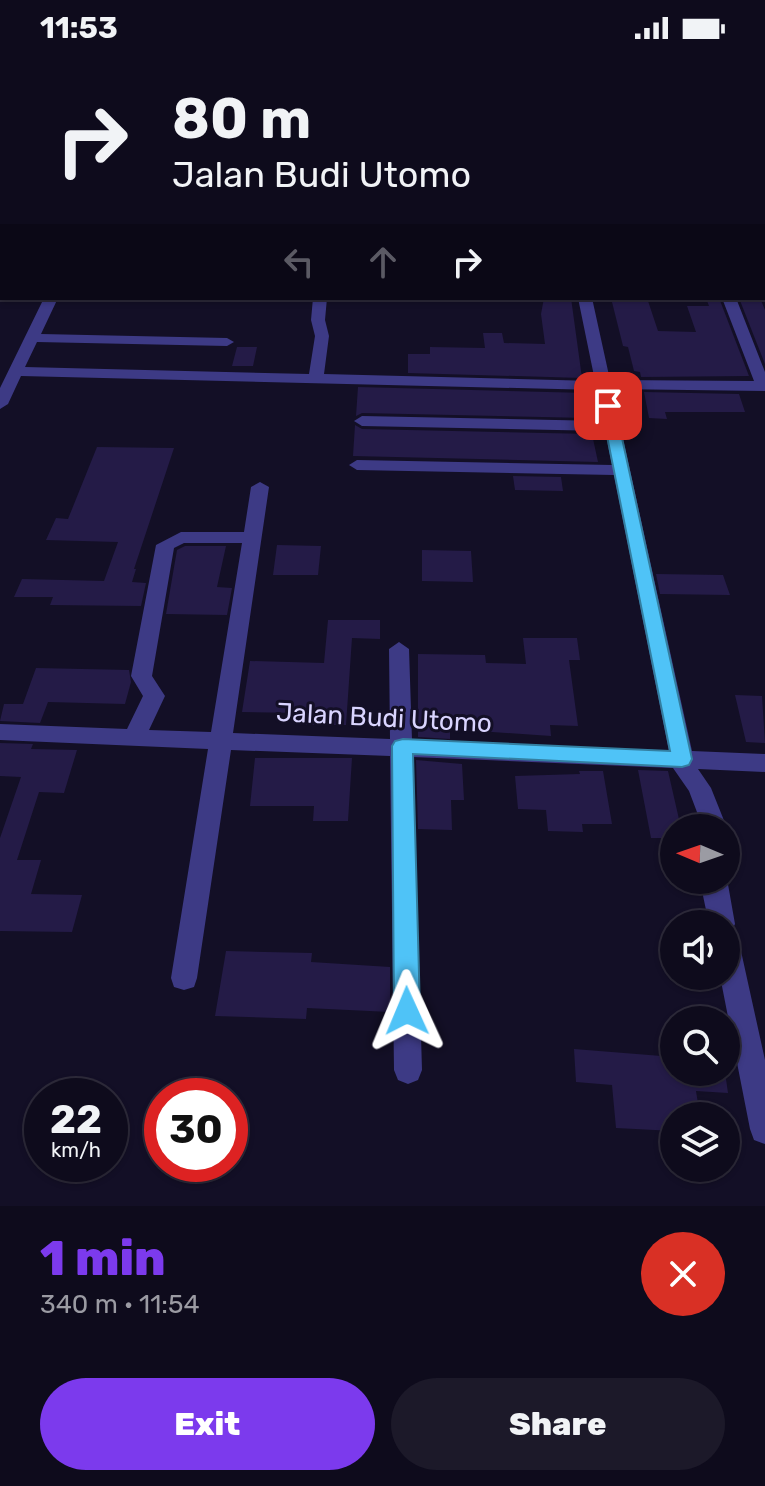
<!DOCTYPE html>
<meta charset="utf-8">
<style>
:root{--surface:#0e0b1c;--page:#1c1929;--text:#f1f3f6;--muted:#9b9ba3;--line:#2e2b3b;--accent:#7c3aed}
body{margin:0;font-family:Rubik,sans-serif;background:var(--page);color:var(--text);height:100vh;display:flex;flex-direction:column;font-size:30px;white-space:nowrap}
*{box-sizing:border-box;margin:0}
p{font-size:26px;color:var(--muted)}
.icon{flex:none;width:44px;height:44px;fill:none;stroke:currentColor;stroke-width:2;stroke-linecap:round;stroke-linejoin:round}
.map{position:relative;height:1150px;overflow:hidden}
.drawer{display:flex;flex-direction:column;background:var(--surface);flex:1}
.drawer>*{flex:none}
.guide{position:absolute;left:0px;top:0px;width:766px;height:244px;box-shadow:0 2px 6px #0004,0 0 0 2px var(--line);background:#0e0b1c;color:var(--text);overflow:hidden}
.needle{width:52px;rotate:272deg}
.controls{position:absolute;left:660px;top:758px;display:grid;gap:16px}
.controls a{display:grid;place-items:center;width:80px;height:80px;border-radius:50%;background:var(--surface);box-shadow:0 2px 6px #0004,0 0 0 2px var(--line);font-size:40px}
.speed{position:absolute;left:24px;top:1022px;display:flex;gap:16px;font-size:40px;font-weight:700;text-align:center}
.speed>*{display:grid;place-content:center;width:104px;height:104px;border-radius:50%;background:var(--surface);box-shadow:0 2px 6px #0004,0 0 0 2px var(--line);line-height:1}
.speed small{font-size:20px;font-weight:400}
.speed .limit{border:12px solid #d22;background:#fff;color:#111}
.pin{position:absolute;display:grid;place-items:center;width:68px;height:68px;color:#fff;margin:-34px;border-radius:16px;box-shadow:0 4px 12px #0006}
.me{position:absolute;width:88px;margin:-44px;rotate:359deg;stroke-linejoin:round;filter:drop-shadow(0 0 6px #0008)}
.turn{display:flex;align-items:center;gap:28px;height:168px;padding:0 40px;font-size:36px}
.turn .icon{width:104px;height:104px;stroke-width:2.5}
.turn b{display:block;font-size:56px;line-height:68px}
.lanes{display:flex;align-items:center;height:76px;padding:0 40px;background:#0003;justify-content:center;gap:40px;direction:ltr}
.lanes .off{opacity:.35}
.round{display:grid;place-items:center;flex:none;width:84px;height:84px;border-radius:42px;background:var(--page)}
.headline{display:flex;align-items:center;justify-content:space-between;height:136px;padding:0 40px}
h1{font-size:48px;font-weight:800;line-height:60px;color:var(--accent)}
.action{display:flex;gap:16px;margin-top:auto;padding:16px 40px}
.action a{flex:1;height:92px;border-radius:48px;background:var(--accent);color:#fff;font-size:32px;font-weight:800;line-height:92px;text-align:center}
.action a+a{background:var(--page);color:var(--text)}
.status{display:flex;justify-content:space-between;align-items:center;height:56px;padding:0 40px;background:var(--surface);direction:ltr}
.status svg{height:22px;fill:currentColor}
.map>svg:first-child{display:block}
.building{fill:#241b47}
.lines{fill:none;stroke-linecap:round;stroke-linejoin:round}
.minor{fill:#3d3a85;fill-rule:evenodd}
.route{fill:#4fc3f7;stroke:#337fa1;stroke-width:2}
.labels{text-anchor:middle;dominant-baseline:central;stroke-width:6;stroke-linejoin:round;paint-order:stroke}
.street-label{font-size:26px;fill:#d9d4ff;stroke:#130f26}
</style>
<div class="status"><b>11:53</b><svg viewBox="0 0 49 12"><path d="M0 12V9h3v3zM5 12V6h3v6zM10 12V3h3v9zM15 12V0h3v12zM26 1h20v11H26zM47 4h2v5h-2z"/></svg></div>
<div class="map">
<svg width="765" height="1150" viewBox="0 0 765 1150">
<rect width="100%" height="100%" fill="#130f26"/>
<path class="building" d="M 544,242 L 571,242 L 582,322 L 408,317 L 408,298 L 430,298 L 430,291 L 485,292 L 483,277 L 502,277 L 504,287 L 545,288 L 541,258 Z
M 611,242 L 647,242 L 658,275 L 696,276 L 687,250 L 709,250 L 706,242 L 719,242 L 749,320 L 641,321 L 640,316 L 634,315 L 628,291 L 623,290 Z
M 739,242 L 760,242 L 765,254 L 765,308 Z
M 237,291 L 257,291 L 253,310 L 232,310 Z
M 358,331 L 587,337 L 590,352 L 586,352 L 588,362 L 362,357 L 356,360 Z
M 644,336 L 739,338 L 745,356 L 665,356 L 667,363 L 649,362 Z
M 355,369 L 362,373 L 592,378 L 598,406 L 353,400 Z
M 97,391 L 174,392 L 134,513 L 136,513 L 132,526 L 146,527 L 141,550 L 50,549 L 53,541 L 14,541 L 22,523 L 104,525 L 118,486 L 46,484 L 56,462 L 68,463 Z
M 513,420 L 561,421 L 563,435 L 515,434 Z
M 277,489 L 321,490 L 318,519 L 273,519 Z
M 185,490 L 226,490 L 217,531 L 232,532 L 227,559 L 166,558 L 177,494 Z
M 422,494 L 471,495 L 473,526 L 422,525 Z
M 656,518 L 723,519 L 730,539 L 660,538 Z
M 328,564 L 380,564 L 380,583 L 352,582 L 346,669 L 302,669 L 303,657 L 242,656 L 250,605 L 324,607 Z
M 523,582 L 577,582 L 580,604 L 569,604 L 578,670 L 550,669 L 551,680 L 450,673 L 450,683 L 418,681 L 418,598 L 485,599 L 486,607 L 526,608 Z
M 36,612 L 129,614 L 131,626 L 125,648 L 48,646 L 40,667 L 0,665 L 4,648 L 23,648 Z
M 735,639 L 762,640 L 765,687 L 746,686 Z
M 0,687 L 33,688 L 31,693 L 77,694 L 64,737 L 39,736 L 17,804 L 41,804 L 31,838 L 82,839 L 72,876 L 0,875 L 0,782 L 21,721 L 0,720 Z
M 255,702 L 352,702 L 348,765 L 313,765 L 314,750 L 250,750 Z
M 416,704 L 462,708 L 464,744 L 451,744 L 452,774 L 418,773 Z
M 638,714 L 668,715 L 681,772 L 674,772 L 674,782 L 651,782 Z
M 579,715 L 603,715 L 612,768 L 582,768 L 583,776 L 548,775 L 546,754 L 518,753 L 515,720 L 580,718 Z
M 226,895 L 312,897 L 311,906 L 390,911 L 390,956 L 307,952 L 306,963 L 215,960 Z
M 574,993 L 674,1001 L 674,1016 L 725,1016 L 728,1037 L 696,1035 L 700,1060 L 674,1060 L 674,1075 L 616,1072 L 612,1029 L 576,1026 Z"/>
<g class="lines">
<path class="minor" d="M 529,0 L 537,0 L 537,2 L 529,2 Z
M 44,242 L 58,242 L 41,278 L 227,282 L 234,286 L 227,290 L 37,286 L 25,311 L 309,318 L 315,280 L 311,264 L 313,242 L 327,242 L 325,264 L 329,280 L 324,318 L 595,325 L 578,242 L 592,242 L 610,324 L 754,325 L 722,242 L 736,242 L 765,316 L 765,335 L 612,333 L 692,695 L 765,698 L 765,716 L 698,713 L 711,732 L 727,772 L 726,774 L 703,772 L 689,735 L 673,712 L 413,701 L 422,1014 L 418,1024 L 408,1028 L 398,1024 L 394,1014 L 390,700 L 231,694 L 197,922 L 194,931 L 184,934 L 174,931 L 171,922 L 208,693 L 0,684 L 0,668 L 127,673 L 143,640 L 131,620 L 156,489 L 181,476 L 244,476 L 251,431 L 260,426 L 269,431 L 233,677 L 390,683 L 389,593 L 399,586 L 409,593 L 412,684 L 669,695 L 614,419 L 357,414 L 349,409 L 357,404 L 612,409 L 605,375 L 362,370 L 354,365 L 362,360 L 603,365 L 597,334 L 21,320 L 8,348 L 0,353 L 0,332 ZM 184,487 L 242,487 L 211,676 L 149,674 L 165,640 L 152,620 L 174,492 Z
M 726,817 L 735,868 L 731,876 L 735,878 L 739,886 L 765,1004 L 765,1088 L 754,1084 L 750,1073 L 720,920 L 726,920 L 726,868 L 709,868 L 702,835 L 705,824 L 726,824 Z"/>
</g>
<path class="route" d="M 608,346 L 615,350 L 692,703 L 689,709 L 682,711 L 413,698 L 420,955 L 416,964 L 407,967 L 398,964 L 394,955 L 392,690 L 395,685 L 403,683 L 670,695 L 601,350 Z"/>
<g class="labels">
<g class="street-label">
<text transform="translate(384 662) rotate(3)">Jalan Budi Utomo</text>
</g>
</g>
</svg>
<div class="controls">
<a><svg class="needle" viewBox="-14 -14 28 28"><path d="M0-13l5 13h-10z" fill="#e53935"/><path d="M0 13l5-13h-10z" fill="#9b9ba3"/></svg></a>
<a><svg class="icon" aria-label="sound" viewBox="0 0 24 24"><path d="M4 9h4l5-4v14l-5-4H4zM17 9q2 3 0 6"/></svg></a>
<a><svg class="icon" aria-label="search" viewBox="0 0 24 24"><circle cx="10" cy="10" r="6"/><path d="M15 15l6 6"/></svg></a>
<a><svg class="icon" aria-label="layers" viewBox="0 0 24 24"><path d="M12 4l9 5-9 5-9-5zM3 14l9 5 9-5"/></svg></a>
</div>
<div class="speed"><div>22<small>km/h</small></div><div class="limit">30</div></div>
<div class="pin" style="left:608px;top:350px;background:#d93025"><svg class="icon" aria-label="arrive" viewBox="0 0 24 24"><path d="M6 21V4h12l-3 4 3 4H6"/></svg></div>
<svg class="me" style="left:407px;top:955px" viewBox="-20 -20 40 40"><path d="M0-17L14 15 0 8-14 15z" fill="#4fc3f7" stroke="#fff" stroke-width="4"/></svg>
<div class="guide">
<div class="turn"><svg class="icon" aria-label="right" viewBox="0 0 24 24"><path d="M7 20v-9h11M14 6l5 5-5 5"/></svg><div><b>80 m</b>Jalan Budi Utomo</div></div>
<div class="lanes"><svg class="icon off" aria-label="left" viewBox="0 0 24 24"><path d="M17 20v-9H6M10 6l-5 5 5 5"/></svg><svg class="icon off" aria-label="ahead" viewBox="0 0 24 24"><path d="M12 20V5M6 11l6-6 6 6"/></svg><svg class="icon" aria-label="right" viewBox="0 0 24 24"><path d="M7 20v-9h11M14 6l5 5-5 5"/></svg></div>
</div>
</div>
<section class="drawer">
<div class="headline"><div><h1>1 min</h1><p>340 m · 11:54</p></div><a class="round" style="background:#d93025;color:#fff"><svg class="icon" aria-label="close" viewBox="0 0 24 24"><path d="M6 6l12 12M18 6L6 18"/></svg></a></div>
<div class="action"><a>Exit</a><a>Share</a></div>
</section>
